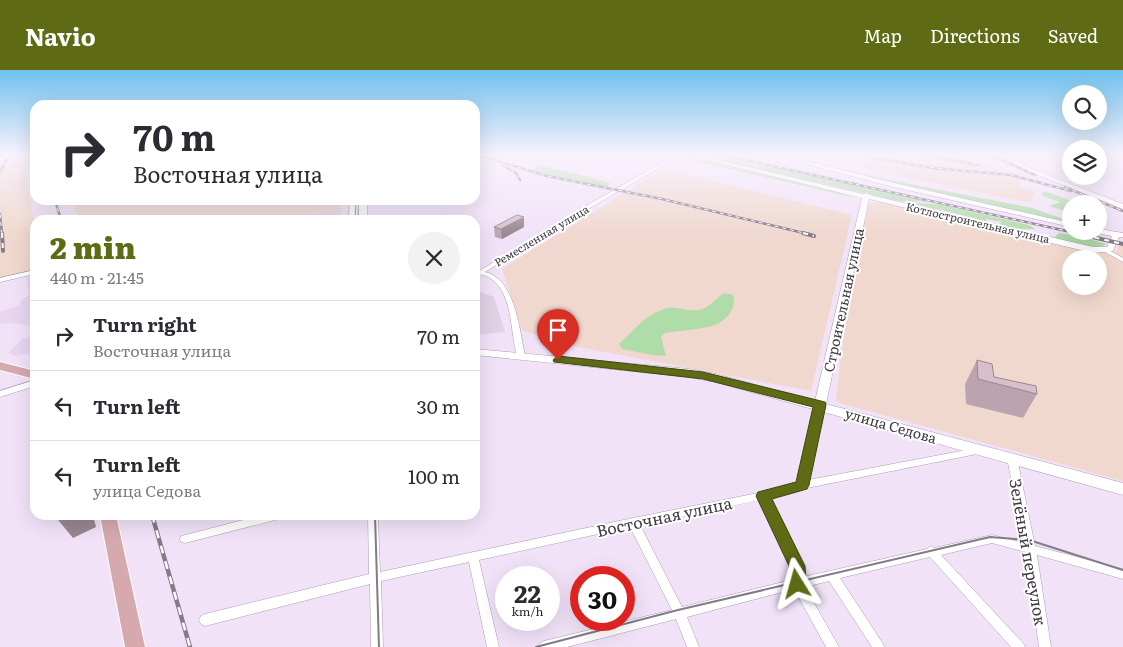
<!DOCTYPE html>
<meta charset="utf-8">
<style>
:root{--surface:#fff;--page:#f2f2f3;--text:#2b2b33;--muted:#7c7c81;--line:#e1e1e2;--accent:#5e6b14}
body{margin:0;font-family:Literata,serif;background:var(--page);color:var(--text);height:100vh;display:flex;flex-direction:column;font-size:19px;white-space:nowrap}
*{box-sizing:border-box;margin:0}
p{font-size:16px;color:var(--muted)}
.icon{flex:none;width:28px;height:28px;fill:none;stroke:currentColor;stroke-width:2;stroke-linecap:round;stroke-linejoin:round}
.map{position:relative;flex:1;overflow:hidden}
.details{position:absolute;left:30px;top:145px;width:450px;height:305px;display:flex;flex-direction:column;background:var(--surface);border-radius:15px;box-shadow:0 5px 20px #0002}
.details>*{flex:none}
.banner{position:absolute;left:30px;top:30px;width:450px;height:105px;border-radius:15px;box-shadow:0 5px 20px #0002;background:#fff;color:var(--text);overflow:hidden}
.tools{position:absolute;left:1062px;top:15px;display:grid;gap:10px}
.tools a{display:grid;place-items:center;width:45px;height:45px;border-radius:50%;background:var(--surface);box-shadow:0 5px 20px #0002;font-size:25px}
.speed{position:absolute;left:495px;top:496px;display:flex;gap:10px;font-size:25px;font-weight:700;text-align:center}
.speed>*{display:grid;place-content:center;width:65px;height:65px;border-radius:50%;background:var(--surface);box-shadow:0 5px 20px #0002;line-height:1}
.speed small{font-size:12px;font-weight:400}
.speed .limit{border:8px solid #d22;background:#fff;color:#111}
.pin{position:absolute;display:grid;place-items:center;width:42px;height:42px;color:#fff;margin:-51px -21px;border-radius:50% 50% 50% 0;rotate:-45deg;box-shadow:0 0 5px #0007}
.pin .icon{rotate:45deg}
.me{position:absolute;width:55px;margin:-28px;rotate:352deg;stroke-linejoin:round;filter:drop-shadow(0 0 4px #0008)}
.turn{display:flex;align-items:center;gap:18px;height:105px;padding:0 20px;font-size:22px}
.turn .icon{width:65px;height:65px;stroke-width:2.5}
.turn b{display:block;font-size:35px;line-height:42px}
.round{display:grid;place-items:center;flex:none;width:52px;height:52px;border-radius:26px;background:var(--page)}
.overview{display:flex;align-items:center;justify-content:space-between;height:85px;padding:0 20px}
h1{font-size:30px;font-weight:800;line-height:38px;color:var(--accent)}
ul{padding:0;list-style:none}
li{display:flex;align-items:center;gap:15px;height:70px;padding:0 20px;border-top:1px solid var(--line)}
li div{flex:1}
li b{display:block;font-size:19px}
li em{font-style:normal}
header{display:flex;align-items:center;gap:30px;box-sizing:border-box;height:70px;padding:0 25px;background:var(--accent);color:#fff}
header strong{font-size:24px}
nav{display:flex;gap:28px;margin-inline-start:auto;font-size:18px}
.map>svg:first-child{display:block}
.built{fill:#e8d5f0}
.industrial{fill:#f0d8ce;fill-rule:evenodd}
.education{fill:#e0d2e5}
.green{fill:#b0dca9}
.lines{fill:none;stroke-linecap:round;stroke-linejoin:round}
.street-casing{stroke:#ab9db1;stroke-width:1}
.secondary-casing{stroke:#ab9db1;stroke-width:1}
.primary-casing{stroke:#fff;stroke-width:2}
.street{fill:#fff;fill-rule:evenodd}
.secondary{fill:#fff;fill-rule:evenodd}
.primary{fill:#d6a9af;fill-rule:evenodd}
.tram-far1{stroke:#847a88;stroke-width:1}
.tram{stroke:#847a88;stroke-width:2}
.rail-far2-casing{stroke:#847a88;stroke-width:2.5}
.rail-far1-casing{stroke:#847a88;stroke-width:4}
.rail-casing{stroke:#847a88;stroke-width:4.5}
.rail-far2{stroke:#fff;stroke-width:1;stroke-dasharray:4;stroke-linecap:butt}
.rail-far1{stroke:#fff;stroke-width:2;stroke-dasharray:5;stroke-linecap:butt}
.rail{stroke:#fff;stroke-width:2.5;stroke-dasharray:8;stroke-linecap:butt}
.wall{fill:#bba4b0}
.shaded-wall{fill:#988690}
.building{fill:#d9bfcd;stroke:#988690}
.route{fill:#5e6b14;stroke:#3d460d}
.labels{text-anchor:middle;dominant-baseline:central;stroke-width:4;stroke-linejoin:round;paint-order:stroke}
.far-street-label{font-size:11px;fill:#3e3841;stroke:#fff}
.street-label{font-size:14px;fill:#3e3841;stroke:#fff}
.near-street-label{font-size:16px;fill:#3e3841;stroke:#fff}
</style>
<header>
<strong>Navio</strong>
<nav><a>Map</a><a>Directions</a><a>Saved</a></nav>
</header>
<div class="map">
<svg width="1123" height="577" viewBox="0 0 1123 577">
<rect width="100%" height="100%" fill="#f1e2f8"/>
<path class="built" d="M 341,141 L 340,150 L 308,150 L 309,143 Z
M 35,205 L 35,286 L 26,284 L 16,286 L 8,283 L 22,269 L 32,267 L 33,263 L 28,255 L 8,253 L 0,254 L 0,242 L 20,235 L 20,232 L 29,225 L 26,207 Z"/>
<path class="industrial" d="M 796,85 L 961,85 L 959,90 L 1022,104 L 1018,117 L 1035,121 L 1031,133 Z
M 23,91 L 35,156 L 35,200 L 0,208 L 0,95 Z
M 663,99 L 852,145 L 811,321 L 557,273 L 522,260 L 502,199 Z
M 71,130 L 320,130 L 320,133 L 341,131 L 341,141 L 309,143 L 308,150 L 80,150 Z
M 887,132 L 1096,181 L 1114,181 L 1117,180 L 1118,175 L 1123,176 L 1123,411 L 836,332 L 848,225 L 869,134 ZM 1071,189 L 1099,189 L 1099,216 L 1071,216 Z"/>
<path class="education" d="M 492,85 L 557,85 L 534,96 Z
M 475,220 L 494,227 L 505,262 L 475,265 Z"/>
<path class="green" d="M 679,85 L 687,85 L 793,109 L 862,129 L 676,87 Z
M 697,85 L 720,85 L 931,132 L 899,131 Z
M 541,95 L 610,113 L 607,117 C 582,113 556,110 532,100 Z
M 840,100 L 1032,138 L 1069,151 L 1063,152 Z
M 1043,122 L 1051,123 L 1079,134 L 1071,134 L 1071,143 L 1049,136 L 1060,132 L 1043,126 L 1041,125 Z
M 917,133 L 938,134 L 1029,155 L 1035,159 L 1016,159 L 998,155 L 1002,152 L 985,149 L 987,151 L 984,151 L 938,139 L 938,140 L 913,134 Z
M 1059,163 L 1072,165 L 1084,170 L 1086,168 L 1106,174 C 1097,182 1069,172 1057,169 L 1055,167 Z
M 724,223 L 733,225 C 737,237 728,249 717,254 C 708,259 677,261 665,263 L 661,267 L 666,286 L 652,285 L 622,279 L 619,274 C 633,261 645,245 664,239 C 675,235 687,242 699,240 C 709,238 716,228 724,223 Z"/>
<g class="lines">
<g class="street-casing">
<path id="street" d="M 676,85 L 681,85 L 595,135 L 485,202 C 515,208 520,262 525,286 L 524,288 L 518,288 C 509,264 515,219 486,206 C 483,205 479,204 475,204 L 475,200 L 479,201 L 591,133 Z
M 1105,178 L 1123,188 L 1123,192 L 1103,181 L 1103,179 Z
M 35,200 L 35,204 L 0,212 L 0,208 Z
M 35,310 L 35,316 L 0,327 L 0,321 Z
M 820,332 L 823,333 L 824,335 L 808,410 L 977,378 L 980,379 L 981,381 L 980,383 L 977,384 L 802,419 L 769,428 L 802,496 L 803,507 L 927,479 L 931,476 L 934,478 L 992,465 L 1024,473 L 1007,388 L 1009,386 L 1012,385 L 1015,386 L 1017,388 L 1035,476 L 1123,499 L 1123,509 L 1037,485 L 1051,577 L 1039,577 L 1026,482 L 992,473 L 941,485 L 1023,573 L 1025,577 L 1011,577 L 930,487 L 840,508 L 885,577 L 872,577 L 829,511 L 805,517 L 839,577 L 826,577 L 794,519 L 687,547 L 699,577 L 687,577 L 676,549 L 567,577 L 538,577 L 540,573 L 544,571 L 672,540 L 630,457 L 479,490 L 499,577 L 487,577 L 469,492 L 381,511 L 383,577 L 371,577 L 370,514 L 205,556 L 201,554 L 199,550 L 201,546 L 205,544 L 369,504 L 368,445 L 378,445 L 380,502 L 633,448 L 763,422 L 798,413 L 816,335 L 817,333 ZM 760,430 L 792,496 L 791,510 L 682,537 L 640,455 Z
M 263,445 L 284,445 L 283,448 L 279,449 L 185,473 L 181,472 L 180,469 L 181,466 L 185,465 Z"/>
</g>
<g class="secondary-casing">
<path id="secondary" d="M 6,85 L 14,85 L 0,92 L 0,88 Z
M 687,85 L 697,85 L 863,124 L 866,123 L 870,125 L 1093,177 L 1107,177 L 1112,166 L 1096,163 L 1095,161 L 1099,161 L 1099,159 L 1123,163 L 1123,167 L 1119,167 L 1113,181 L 1093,183 L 869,129 L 826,334 L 1123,413 L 1123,425 L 715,312 L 689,307 L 475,285 L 475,279 L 689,299 L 716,304 L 815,331 L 862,128 Z
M 773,85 L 783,85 L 886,111 L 1071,153 L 1071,157 L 885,115 Z
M 998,85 L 1005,85 L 1032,99 L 1123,134 L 1123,139 L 1028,101 Z
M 350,130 L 358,130 L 357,150 L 349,150 Z
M 359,130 L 367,130 L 367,150 L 359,150 Z"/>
</g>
<g class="primary-casing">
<path id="primary" d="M 0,292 L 35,301 L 35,309 L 0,300 Z
M 100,445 L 116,445 L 145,577 L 125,577 Z"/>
</g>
<use href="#street" class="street"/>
<use href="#secondary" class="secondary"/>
<use href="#primary" class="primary"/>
<path class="tram-far1" d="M 355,150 L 356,130"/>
<path class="tram" d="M 375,445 L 379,577
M 536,577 L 678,540 L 990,467 L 1029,470 L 1123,500"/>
<g class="rail-far2-casing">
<path id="rail-far2" d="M 479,85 L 547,106 L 662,129 L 808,164
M 723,85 L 1080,164
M 925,85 L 979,95
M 991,85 L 1035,105
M 867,87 L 934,98 L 1011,105 L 1071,121
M 504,96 L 516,103 L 520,110
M 0,103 L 5,92 L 12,85
M 1065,117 L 1123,141
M 55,130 L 61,150
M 114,130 L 117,132
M 0,144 L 2,164"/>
</g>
<g class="rail-far1-casing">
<path id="rail-far1" d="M 2,163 L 3,181
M 803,163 L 814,166
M 1075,163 L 1123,174"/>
</g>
<g class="rail-casing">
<path id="rail" d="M 152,445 L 190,577"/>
</g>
<use href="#rail-far2" class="rail-far2"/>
<use href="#rail-far1" class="rail-far1"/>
<use href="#rail" class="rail"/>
</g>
<path class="wall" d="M 524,147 L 524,157 L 502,169 L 495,167 L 494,157 Z
M 977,290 L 994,307 L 1037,324 L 1023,348 L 966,334 L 965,314 Z"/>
<path class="shaded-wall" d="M 524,147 L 524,157 L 502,169 L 501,159 Z
M 72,445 L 93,445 L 96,457 L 73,468 L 59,451 Z"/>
<path class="building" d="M 517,145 L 524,147 L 501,159 L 494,157 Z
M 977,290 L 992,294 L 994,307 L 1036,316 L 1037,324 L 978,309 Z
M 58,445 L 72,445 L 59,451 Z"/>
<linearGradient id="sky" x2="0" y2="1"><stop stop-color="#70c1ee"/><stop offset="0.51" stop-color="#f9f2fc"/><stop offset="1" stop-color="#f9f2fc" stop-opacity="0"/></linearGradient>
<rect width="1123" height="166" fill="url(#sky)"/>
<path class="route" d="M 558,286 L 703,302 L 825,332 L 826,335 L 809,415 L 807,419 L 772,429 L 805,496 L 806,514 L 803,519 L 797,521 L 791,519 L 789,514 L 789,496 L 756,426 L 758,422 L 796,412 L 813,337 L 703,309 L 554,292 L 553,290 Z"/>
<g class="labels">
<g class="far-street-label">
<text transform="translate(978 152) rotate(13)">Котлостроительная улица</text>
<text transform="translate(541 165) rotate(-31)">Ремесленная улица</text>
</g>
<g class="street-label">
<text transform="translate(843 230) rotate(-78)">Строительная улица</text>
<text transform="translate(891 355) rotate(16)">улица Седова</text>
</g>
<g class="near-street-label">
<text transform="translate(664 446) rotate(-12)">Восточная улица</text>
<text transform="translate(1029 482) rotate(80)">Зелёный переулок</text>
</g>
</g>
</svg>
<div class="tools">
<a><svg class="icon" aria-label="search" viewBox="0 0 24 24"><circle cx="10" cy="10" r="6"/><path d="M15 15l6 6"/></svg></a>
<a><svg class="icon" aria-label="layers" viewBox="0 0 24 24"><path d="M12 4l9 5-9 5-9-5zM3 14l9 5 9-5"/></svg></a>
<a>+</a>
<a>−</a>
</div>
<div class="speed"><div>22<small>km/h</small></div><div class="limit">30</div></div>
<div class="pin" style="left:558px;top:290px;background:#d93025"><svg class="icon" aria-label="arrive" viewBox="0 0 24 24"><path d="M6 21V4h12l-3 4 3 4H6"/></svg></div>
<svg class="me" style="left:797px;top:514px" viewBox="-20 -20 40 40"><path d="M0-17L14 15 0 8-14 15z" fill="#5e6b14" stroke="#fff" stroke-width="4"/></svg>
<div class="banner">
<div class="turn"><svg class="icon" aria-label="right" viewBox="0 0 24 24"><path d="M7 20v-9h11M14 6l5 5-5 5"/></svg><div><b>70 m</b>Восточная улица</div></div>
</div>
<section class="details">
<div class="overview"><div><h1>2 min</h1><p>440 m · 21:45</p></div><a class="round"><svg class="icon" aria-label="close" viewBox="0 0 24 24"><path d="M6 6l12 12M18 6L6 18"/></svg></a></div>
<ul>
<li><svg class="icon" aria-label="right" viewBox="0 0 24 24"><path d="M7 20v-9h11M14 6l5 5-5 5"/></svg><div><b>Turn right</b><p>Восточная улица</p></div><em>70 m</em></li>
<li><svg class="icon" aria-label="left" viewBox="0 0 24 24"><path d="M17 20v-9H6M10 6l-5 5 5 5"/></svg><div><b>Turn left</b></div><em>30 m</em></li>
<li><svg class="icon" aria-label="left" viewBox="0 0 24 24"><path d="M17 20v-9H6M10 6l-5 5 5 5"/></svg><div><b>Turn left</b><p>улица Седова</p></div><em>100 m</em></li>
</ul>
</section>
</div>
